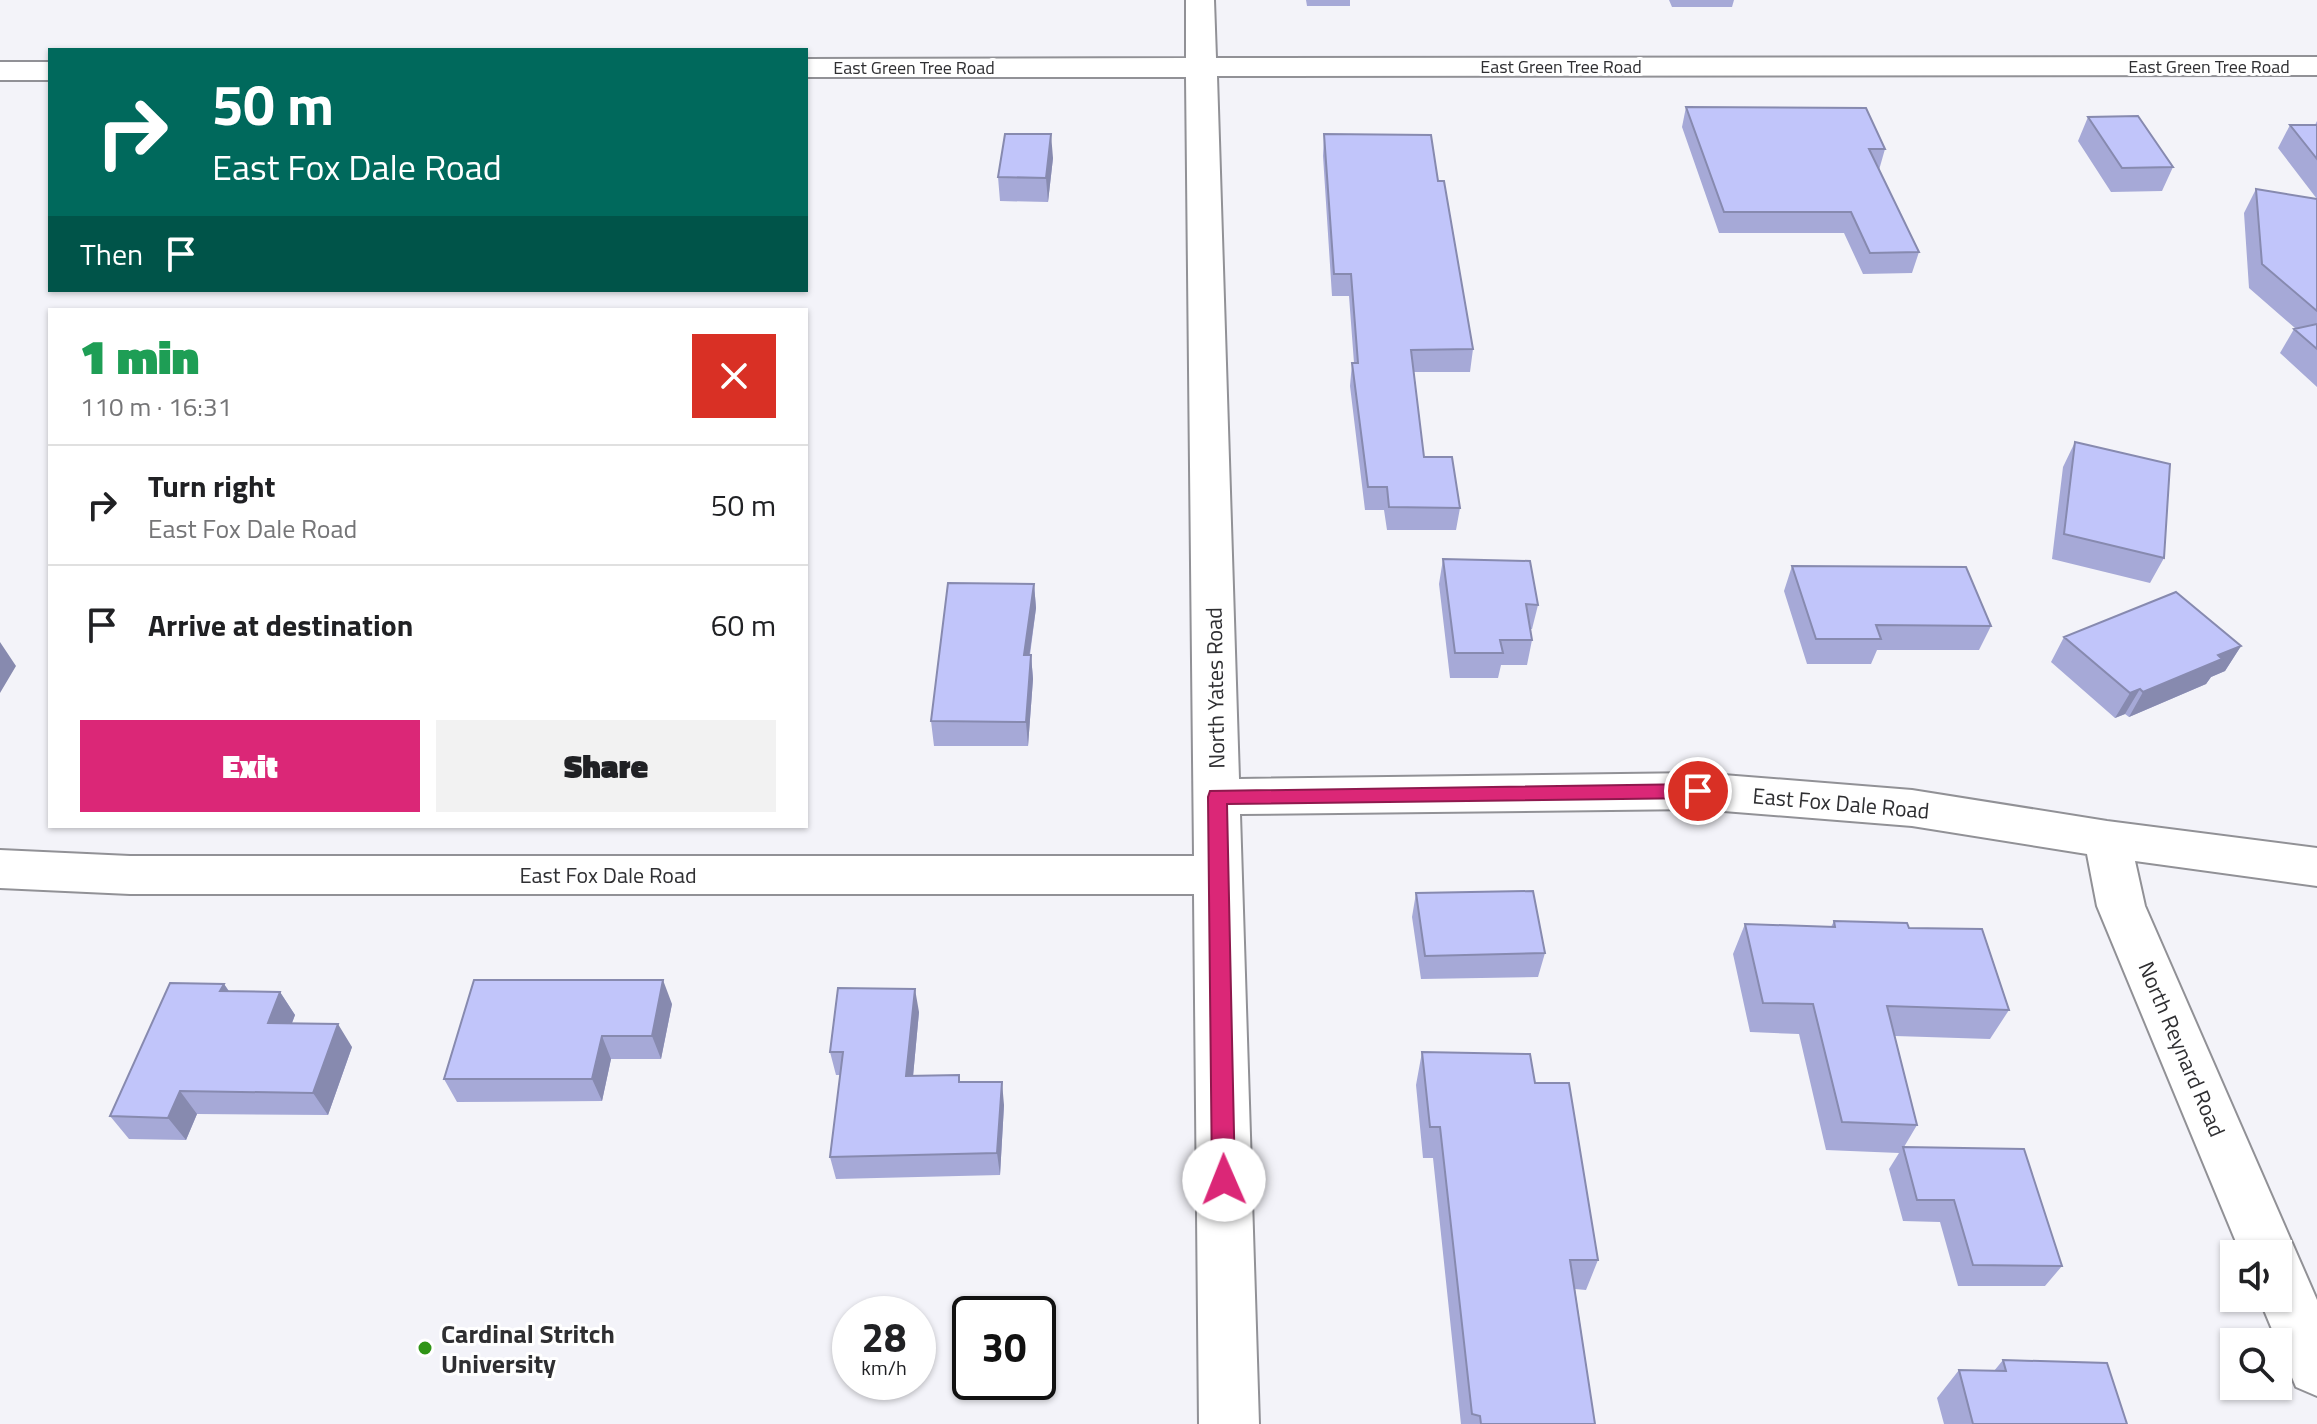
<!DOCTYPE html>
<meta charset="utf-8">
<style>
:root{--surface:#fff;--page:#f2f2f2;--text:#202124;--muted:#757577;--line:#e0e0e0;--accent:#db2777}
body{margin:0;font-family:"Titillium Web",sans-serif;background:var(--page);color:var(--text);height:100vh;display:flex;flex-direction:column;font-size:30px;white-space:nowrap}
*{box-sizing:border-box;margin:0}
p{font-size:26px;color:var(--muted)}
.icon{flex:none;width:44px;height:44px;fill:none;stroke:currentColor;stroke-width:2;stroke-linecap:round;stroke-linejoin:round}
.map{position:relative;flex:1;overflow:hidden}
.drawer{position:absolute;left:48px;top:308px;width:760px;height:520px;display:flex;flex-direction:column;background:var(--surface);border-radius:0px;box-shadow:0 2px 6px #0004}
.drawer>*{flex:none}
.banner{position:absolute;left:48px;top:48px;width:760px;height:244px;border-radius:0px;box-shadow:0 2px 6px #0004;background:#00695c;color:#fff;overflow:hidden}
.buttons{position:absolute;left:2220px;top:1240px;display:grid;gap:16px}
.buttons a{display:grid;place-items:center;width:72px;height:72px;border-radius:0px;background:var(--surface);box-shadow:0 2px 6px #0004;font-size:40px}
.speed{position:absolute;left:832px;top:1296px;display:flex;gap:16px;font-size:40px;font-weight:700;text-align:center}
.speed>*{display:grid;place-content:center;width:104px;height:104px;border-radius:50%;background:var(--surface);box-shadow:0 2px 6px #0004;line-height:1}
.speed small{font-size:20px;font-weight:400}
.speed .limit{border:4px solid #111;border-radius:12px;background:#fff;color:#111}
.pin{position:absolute;display:grid;place-items:center;width:68px;height:68px;color:#fff;margin:-34px;border:4px solid #fff;border-radius:50%;box-shadow:0 2px 8px #0007}
.me{position:absolute;width:88px;margin:-44px;rotate:359deg;stroke-linejoin:round;filter:drop-shadow(0 0 6px #0008)}
.turn{display:flex;align-items:center;gap:28px;height:168px;padding:0 32px;font-size:36px}
.turn .icon{width:104px;height:104px;stroke-width:2.5}
.turn b{display:block;font-size:56px;line-height:68px}
.then{display:flex;align-items:center;height:76px;padding:0 32px;background:#0003;gap:16px;font-size:30px}
.round{display:grid;place-items:center;flex:none;width:84px;height:84px;border-radius:0px;background:var(--page)}
.headline{display:flex;align-items:center;justify-content:space-between;height:136px;padding:0 32px}
h1{font-size:48px;font-weight:800;line-height:60px;color:#1e9e55}
.primary-button{display:flex;gap:16px;margin-top:auto;padding:16px 32px}
.primary-button a{flex:1;height:92px;border-radius:0px;background:var(--accent);color:#fff;font-size:32px;font-weight:800;line-height:92px;text-align:center}
.primary-button a+a{background:var(--page);color:var(--text)}
ul{padding:0;list-style:none}
li{display:flex;align-items:center;gap:24px;height:120px;padding:0 32px;border-top:2px solid var(--line)}
li div{flex:1}
li b{display:block;font-size:30px}
li em{font-style:normal}
.map>svg:first-child{display:block}
.lines{fill:none;stroke-linecap:round;stroke-linejoin:round}
.minor-casing{stroke:#919196;stroke-width:4}
.minor{fill:#fff;fill-rule:evenodd}
.wall{fill:#a6a9d7}
.shaded-wall{fill:#878aaf}
.building{fill:#c1c5fa;stroke:#878aaf;stroke-width:2}
.route{fill:#db2777;stroke:#8e194d;stroke-width:2}
.poi-dot{fill:#2f9416;stroke:#fff;stroke-width:3}
.labels{text-anchor:middle;dominant-baseline:central;stroke-width:6;stroke-linejoin:round;paint-order:stroke}
.far-street-label{font-size:18px;fill:#2f2f32;stroke:#fff}
.street-label{font-size:22px;fill:#2f2f32;stroke:#fff}
.near-poi-label{font-size:26px;font-weight:bold;fill:#2f2f32;stroke:#fff;text-anchor:start}
</style>
<div class="map">
<svg width="2317" height="1424" viewBox="0 0 2317 1424">
<rect width="100%" height="100%" fill="#f3f3f9"/>
<g class="lines">
<g class="minor-casing">
<path id="minor" d="M 1186,0 L 1214,0 L 1216,58 L 2317,57 L 2317,75 L 1217,76 L 1239,779 L 1698,773 L 1912,790 L 2107,821 L 2317,848 L 2317,886 L 2135,861 L 2145,906 L 2317,1300 L 2317,1396 L 2296,1387 L 2259,1298 L 2278,1298 L 2278,1254 L 2241,1254 L 2097,906 L 2087,854 L 1912,826 L 1698,809 L 1240,814 L 1259,1424 L 1199,1424 L 1194,894 L 130,894 L 0,888 L 0,850 L 130,856 L 1194,856 L 1186,77 L 806,77 L 806,59 L 1186,58 Z
M 0,62 L 50,62 L 50,80 L 0,80 Z"/>
</g>
<use href="#minor" class="minor"/>
</g>
<path class="wall" d="M 1306,0 L 1350,0 L 1350,6 L 1307,6 Z
M 1669,0 L 1734,0 L 1732,7 L 1672,7 Z
M 1686,107 L 1885,149 L 1879,170 L 1919,252 L 1912,273 L 1863,274 L 1844,233 L 1719,233 L 1682,127 Z
M 2088,117 L 2173,167 L 2162,191 L 2111,192 L 2078,141 Z
M 2317,121 L 2317,387 L 2280,353 L 2294,329 L 2295,328 L 2249,288 L 2244,213 L 2256,189 L 2317,199 L 2278,148 L 2290,125 L 2315,125 Z
M 1324,134 L 1438,181 L 1473,349 L 1470,372 L 1414,372 L 1424,457 L 1460,508 L 1456,530 L 1387,530 L 1384,510 L 1365,510 L 1350,386 L 1352,363 L 1354,363 L 1349,296 L 1332,296 L 1323,156 Z
M 1053,158 L 1048,202 L 1000,201 L 998,177 Z
M 2075,442 L 2164,558 L 2150,583 L 2052,559 L 2063,467 Z
M 1443,559 L 1538,605 L 1532,629 L 1530,629 L 1532,640 L 1527,665 L 1501,665 L 1498,678 L 1450,678 L 1439,584 Z
M 1792,566 L 1991,626 L 1979,650 L 1877,650 L 1871,664 L 1807,664 L 1784,591 Z
M 1034,584 L 1036,608 L 1030,655 L 1031,655 L 1033,679 L 1028,746 L 934,746 L 931,721 Z
M 2064,637 L 2241,646 L 2225,671 L 2211,677 L 2206,684 L 2129,717 L 2125,714 L 2115,718 L 2051,662 Z
M 1416,893 L 1545,953 L 1538,977 L 1421,979 L 1412,917 Z
M 1834,921 L 1909,928 L 2009,1010 L 1990,1039 L 1895,1036 L 1917,1125 L 1904,1147 L 2062,1266 L 2045,1286 L 1958,1286 L 1940,1222 L 1903,1221 L 1889,1169 L 1899,1153 L 1826,1150 L 1799,1034 L 1750,1032 L 1733,954 L 1745,924 L 1831,927 Z
M 224,984 L 229,991 L 280,992 L 295,1015 L 292,1023 L 352,1047 L 328,1115 L 197,1114 L 186,1140 L 129,1139 L 110,1116 Z
M 672,1004 L 661,1059 L 611,1059 L 602,1101 L 457,1102 L 444,1079 Z
M 919,1012 L 913,1076 L 959,1075 L 960,1082 L 1004,1105 L 1000,1175 L 836,1179 L 830,1157 L 840,1075 L 836,1075 L 830,1052 Z
M 1422,1052 L 1535,1083 L 1598,1260 L 1586,1290 L 1575,1289 L 1595,1424 L 1461,1424 L 1433,1158 L 1423,1158 L 1416,1085 Z
M 2003,1360 L 2127,1424 L 1944,1424 L 1937,1398 L 1959,1370 L 1994,1371 Z"/>
<path class="shaded-wall" d="M 1051,134 L 1053,158 L 1048,202 L 1046,178 Z
M 1034,584 L 1036,608 L 1026,679 L 1024,655 Z
M 0,642 L 16,666 L 0,693 Z
M 2241,646 L 2225,671 L 2211,677 L 2206,684 L 2129,717 L 2143,692 L 2218,655 Z
M 1031,655 L 1033,679 L 1028,746 L 1026,722 Z
M 2140,689 L 2125,714 L 2115,718 L 2130,693 Z
M 663,980 L 672,1004 L 661,1059 L 652,1036 Z
M 224,984 L 239,1007 L 220,991 Z
M 915,989 L 919,1012 L 911,1098 L 906,1076 Z
M 280,992 L 295,1015 L 283,1046 L 268,1023 Z
M 338,1024 L 352,1047 L 328,1115 L 313,1093 Z
M 602,1036 L 611,1059 L 602,1101 L 592,1079 Z
M 1002,1082 L 1004,1105 L 1000,1175 L 997,1153 Z
M 180,1091 L 197,1114 L 186,1140 L 168,1118 Z"/>
<path class="building" d="M 1686,107 L 1866,108 L 1885,149 L 1869,149 L 1919,252 L 1870,253 L 1851,212 L 1724,212 Z
M 2138,116 L 2173,167 L 2122,168 L 2088,117 Z
M 2290,125 L 2317,125 L 2317,159 Z
M 1005,134 L 1051,134 L 1046,178 L 998,177 Z
M 1324,134 L 1431,135 L 1438,181 L 1444,181 L 1473,349 L 1411,350 L 1424,457 L 1452,457 L 1460,508 L 1389,507 L 1387,487 L 1368,487 L 1352,363 L 1358,363 L 1351,274 L 1334,274 Z
M 2256,189 L 2317,199 L 2317,311 L 2262,264 Z
M 2317,324 L 2317,349 L 2294,329 Z
M 2075,442 L 2170,464 L 2164,558 L 2064,534 Z
M 1443,559 L 1530,561 L 1538,605 L 1526,604 L 1532,640 L 1500,640 L 1503,653 L 1455,653 Z
M 1792,566 L 1966,567 L 1991,626 L 1876,625 L 1881,639 L 1816,639 Z
M 948,583 L 1034,584 L 1024,655 L 1031,655 L 1026,722 L 931,721 Z
M 2176,592 L 2241,646 L 2218,655 L 2222,659 L 2143,692 L 2140,689 L 2130,693 L 2064,637 Z
M 1533,891 L 1545,953 L 1425,956 L 1416,893 Z
M 1834,921 L 1907,923 L 1909,928 L 1982,929 L 2009,1010 L 1887,1006 L 1917,1125 L 1842,1122 L 1813,1004 L 1763,1003 L 1745,924 L 1835,927 Z
M 474,980 L 663,980 L 652,1036 L 602,1036 L 592,1079 L 444,1079 Z
M 170,983 L 224,984 L 220,991 L 280,992 L 268,1023 L 338,1024 L 313,1093 L 180,1091 L 168,1118 L 110,1116 Z
M 838,988 L 915,989 L 906,1076 L 959,1075 L 959,1082 L 1002,1082 L 997,1153 L 830,1157 L 843,1052 L 830,1052 Z
M 1422,1052 L 1530,1054 L 1535,1083 L 1569,1083 L 1598,1260 L 1570,1260 L 1595,1424 L 1481,1424 L 1480,1416 L 1472,1414 L 1440,1127 L 1430,1127 Z
M 1903,1147 L 2024,1149 L 2062,1266 L 1973,1265 L 1954,1200 L 1917,1200 Z
M 2003,1360 L 2107,1363 L 2127,1424 L 1973,1424 L 1959,1370 L 2006,1371 Z"/>
<path class="route" d="M 1698,784 L 1708,791 L 1698,798 L 1227,804 L 1235,1180 L 1232,1187 L 1224,1190 L 1216,1187 L 1212,1180 L 1208,797 L 1210,791 Z"/>
<circle class="poi-dot" cx="425" cy="1348" r="8"/>
<g class="labels">
<g class="far-street-label">
<text x="1561" y="66">East Green Tree Road</text>
<text x="2209" y="66">East Green Tree Road</text>
<text x="914" y="67">East Green Tree Road</text>
</g>
<g class="street-label">
<text transform="translate(1215 688) rotate(-91)">North Yates Road</text>
<text transform="translate(1841 803) rotate(5)">East Fox Dale Road</text>
<text x="608" y="875">East Fox Dale Road</text>
<text transform="translate(2182 1049) rotate(67)">North Reynard Road</text>
</g>
<g class="near-poi-label">
<text x="441" y="1333">Cardinal Stritch<tspan x="441" dy="30">University</tspan></text>
</g>
</g>
</svg>
<div class="buttons">
<a><svg class="icon" aria-label="sound" viewBox="0 0 24 24"><path d="M4 9h4l5-4v14l-5-4H4zM17 9q2 3 0 6"/></svg></a>
<a><svg class="icon" aria-label="search" viewBox="0 0 24 24"><circle cx="10" cy="10" r="6"/><path d="M15 15l6 6"/></svg></a>
</div>
<div class="speed"><div>28<small>km/h</small></div><div class="limit">30</div></div>
<div class="pin" style="left:1698px;top:791px;background:#d93025"><svg class="icon" aria-label="arrive" viewBox="0 0 24 24"><path d="M6 21V4h12l-3 4 3 4H6"/></svg></div>
<svg class="me" style="left:1224px;top:1180px" viewBox="-20 -20 40 40"><circle r="19" fill="#fff"/><path d="M0-13L10 11 0 6-10 11z" fill="#db2777"/></svg>
<div class="banner">
<div class="turn"><svg class="icon" aria-label="right" viewBox="0 0 24 24"><path d="M7 20v-9h11M14 6l5 5-5 5"/></svg><div><b>50 m</b>East Fox Dale Road</div></div>
<div class="then">Then<svg class="icon" aria-label="arrive" viewBox="0 0 24 24"><path d="M6 21V4h12l-3 4 3 4H6"/></svg></div>
</div>
<section class="drawer">
<div class="headline"><div><h1>1 min</h1><p>110 m · 16:31</p></div><a class="round" style="background:#d93025;color:#fff"><svg class="icon" aria-label="close" viewBox="0 0 24 24"><path d="M6 6l12 12M18 6L6 18"/></svg></a></div>
<ul>
<li><svg class="icon" aria-label="right" viewBox="0 0 24 24"><path d="M7 20v-9h11M14 6l5 5-5 5"/></svg><div><b>Turn right</b><p>East Fox Dale Road</p></div><em>50 m</em></li>
<li><svg class="icon" aria-label="arrive" viewBox="0 0 24 24"><path d="M6 21V4h12l-3 4 3 4H6"/></svg><div><b>Arrive at destination</b></div><em>60 m</em></li>
</ul>
<div class="primary-button"><a>Exit</a><a>Share</a></div>
</section>
</div>
